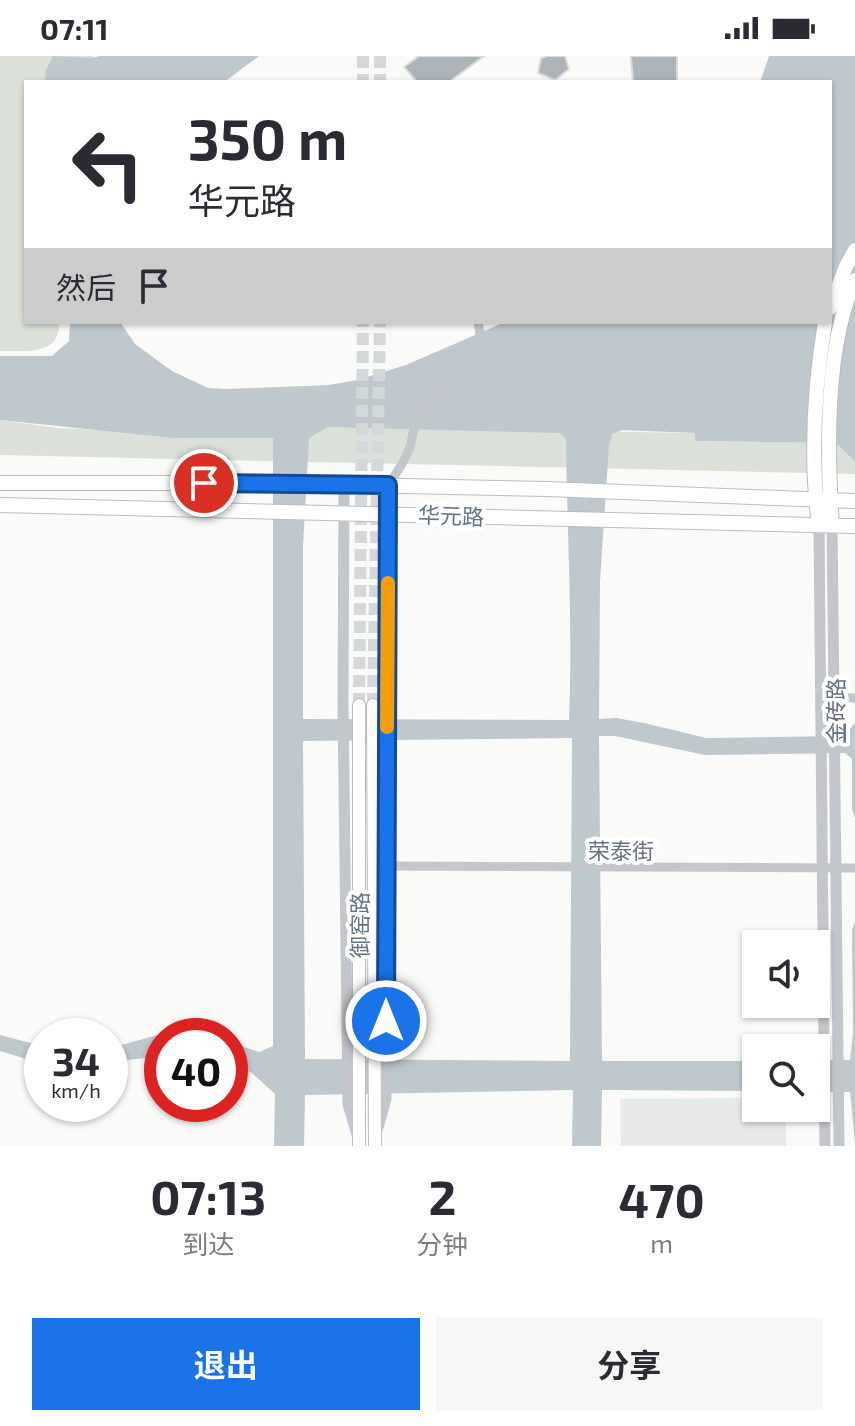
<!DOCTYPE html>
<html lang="zh">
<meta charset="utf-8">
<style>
:root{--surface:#fff;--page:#f7f7f7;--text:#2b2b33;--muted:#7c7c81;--accent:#1a73e8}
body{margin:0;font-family:"Exo 2","Noto Sans SC",sans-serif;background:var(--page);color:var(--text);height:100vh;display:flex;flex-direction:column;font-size:30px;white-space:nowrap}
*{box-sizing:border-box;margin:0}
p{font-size:26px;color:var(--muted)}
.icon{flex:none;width:44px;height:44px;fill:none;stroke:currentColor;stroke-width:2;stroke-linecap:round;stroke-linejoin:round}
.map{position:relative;height:1090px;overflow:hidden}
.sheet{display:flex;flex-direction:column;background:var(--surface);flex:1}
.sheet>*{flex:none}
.banner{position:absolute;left:24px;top:24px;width:808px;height:244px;border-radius:0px;box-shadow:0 2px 6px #0004;background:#fff;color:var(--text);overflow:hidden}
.tools{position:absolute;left:742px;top:874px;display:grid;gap:16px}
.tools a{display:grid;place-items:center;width:88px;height:88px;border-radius:0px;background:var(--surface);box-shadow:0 2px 6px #0004;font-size:40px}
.speed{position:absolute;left:24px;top:962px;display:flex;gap:16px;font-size:40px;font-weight:700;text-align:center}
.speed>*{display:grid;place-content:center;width:104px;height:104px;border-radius:50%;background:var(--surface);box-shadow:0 2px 6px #0004;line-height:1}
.speed small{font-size:20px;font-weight:400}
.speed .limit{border:12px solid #d22;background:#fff;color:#111}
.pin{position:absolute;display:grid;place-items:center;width:68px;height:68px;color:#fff;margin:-34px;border:4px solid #fff;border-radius:50%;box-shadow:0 2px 8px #0007}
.me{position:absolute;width:88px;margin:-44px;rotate:0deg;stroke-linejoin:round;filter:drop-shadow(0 0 6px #0008)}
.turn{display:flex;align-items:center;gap:28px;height:168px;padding:0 32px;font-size:36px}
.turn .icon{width:104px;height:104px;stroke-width:2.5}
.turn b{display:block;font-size:56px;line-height:68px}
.then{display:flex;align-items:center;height:76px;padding:0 32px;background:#0003;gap:16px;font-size:30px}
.eta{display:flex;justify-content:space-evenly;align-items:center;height:136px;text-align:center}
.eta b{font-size:48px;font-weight:700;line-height:56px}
.primary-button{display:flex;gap:16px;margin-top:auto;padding:16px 32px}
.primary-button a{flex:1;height:92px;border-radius:0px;background:var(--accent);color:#fff;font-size:32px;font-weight:700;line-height:92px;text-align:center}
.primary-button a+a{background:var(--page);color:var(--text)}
.status{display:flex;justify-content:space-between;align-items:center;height:56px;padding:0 40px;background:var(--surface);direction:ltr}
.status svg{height:22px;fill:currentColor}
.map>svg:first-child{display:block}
.built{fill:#e8e9e9}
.green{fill:#dbe1d9}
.water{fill:#bec8cd;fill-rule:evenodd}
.building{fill:#acb4ba;stroke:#dcdcda;stroke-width:2}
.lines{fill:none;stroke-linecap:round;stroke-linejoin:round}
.secondary-tunnel{stroke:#d5d8da;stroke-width:12;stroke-dasharray:12 6;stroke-linecap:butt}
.secondary-casing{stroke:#b8bdc2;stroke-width:14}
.primary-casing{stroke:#b9bdc1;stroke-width:16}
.minor{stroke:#c3c7cb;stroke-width:9}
.tertiary{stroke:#c3c7cb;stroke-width:11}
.secondary{stroke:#fff;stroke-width:12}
.primary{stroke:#fff;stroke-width:14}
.route-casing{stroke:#114b97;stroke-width:20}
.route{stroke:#1a73e8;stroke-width:14}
.slow{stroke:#f59e0b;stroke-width:14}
.labels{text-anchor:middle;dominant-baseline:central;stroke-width:8;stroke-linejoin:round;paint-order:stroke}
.street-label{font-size:22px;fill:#657482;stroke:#fff}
</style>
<div class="status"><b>07:11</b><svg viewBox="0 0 49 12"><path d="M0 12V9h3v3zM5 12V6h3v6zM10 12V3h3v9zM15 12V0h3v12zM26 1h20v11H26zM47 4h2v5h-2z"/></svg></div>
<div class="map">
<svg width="855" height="1090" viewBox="0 0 855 1090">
<rect width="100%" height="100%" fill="#fafaf8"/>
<path class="built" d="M 756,1042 L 756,1052 L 786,1052 L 786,1090 L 621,1090 L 620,1043 Z"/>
<path class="green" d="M 0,0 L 93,0 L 87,26 L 26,26 L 26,266 L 59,266 C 60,301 25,294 0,295 Z
M 0,364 L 58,372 L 309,382 L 328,371 L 695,377 L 696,385 L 836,387 L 855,406 L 855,418 L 0,399 Z"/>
<path class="water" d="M 53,0 L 91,2 L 100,0 L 259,0 L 224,26 L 45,26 L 46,14 Z
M 769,0 L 855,0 L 855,406 L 836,387 L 695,385 L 695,377 L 622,374 L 612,378 L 609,389 L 600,525 L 599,663 L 616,662 L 644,667 L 706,682 L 843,680 L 855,667 L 855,762 L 852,754 L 852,703 L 845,697 L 705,699 L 615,680 L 599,680 L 602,1005 L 756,1005 L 756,1035 L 602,1034 L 601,1090 L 572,1090 L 573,1034 L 305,1039 L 304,1090 L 274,1090 L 275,1038 L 252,1017 L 230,1007 L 230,986 L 259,996 L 273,990 L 273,382 L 174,382 L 0,364 L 0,300 L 52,300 L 69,285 L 70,266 L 120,266 L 135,288 L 172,315 L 208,332 L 225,333 L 329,329 L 357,324 L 406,309 L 505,266 L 830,266 L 830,26 L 760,26 ZM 328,371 L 560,377 L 566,383 C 567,477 573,571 569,664 L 303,663 L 303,489 L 309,382 ZM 572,682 L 570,1005 L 305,1003 L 303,685 Z
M 855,865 L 855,1086 L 850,1036 L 816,1036 L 816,1004 L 850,1004 L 853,977 L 852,874 Z
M 0,979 L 42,990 L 42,1008 L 0,995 Z
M 158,979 L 185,980 L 162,980 L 162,1000 L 110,1006 L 110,992 Z"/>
<path class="building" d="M 419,0 L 484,0 L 449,26 L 417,26 L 404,11 Z
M 548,0 L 565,0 L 569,13 L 555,24 L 538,17 L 541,2 Z
M 631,0 L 677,0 L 677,26 L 633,26 Z"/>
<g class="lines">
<path class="secondary-tunnel" d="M 363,0 L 363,26
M 380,0 L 380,26
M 359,649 L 363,266
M 373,649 L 380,266"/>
<g class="secondary-casing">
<path id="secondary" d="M 359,649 L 359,1090
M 373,649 L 375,1090"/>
</g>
<g class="primary-casing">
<path id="primary" d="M 830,252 L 846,210 L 855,194
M 0,427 L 263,427 L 547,433 L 855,445
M 0,449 L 855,470
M 819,469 C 810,401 814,333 825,266
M 832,469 C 827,397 825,290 855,224"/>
</g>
<path class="minor" d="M 388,429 C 397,417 405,405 410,391 C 413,381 413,370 418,361 C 437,327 491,320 478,266
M 822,641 L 855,642
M 387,810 L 855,812"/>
<path class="tertiary" d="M 344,429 L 343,647 L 348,1048 L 357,1079
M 819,469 L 825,1090
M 832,469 L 839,1090
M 377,1075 L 386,1043 L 388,429"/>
<use href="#secondary" class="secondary"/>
<use href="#primary" class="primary"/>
</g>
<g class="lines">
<g class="route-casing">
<path id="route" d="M 204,427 L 388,429 L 386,965"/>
</g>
<use href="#route" class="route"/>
<path class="slow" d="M 387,671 L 388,527"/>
</g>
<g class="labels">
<g class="street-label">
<text transform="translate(451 459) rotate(2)">华元路</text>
<text transform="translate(835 655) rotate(-90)">金砖路</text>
<text x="621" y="794">荣泰街</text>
<text transform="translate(359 869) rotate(-90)">御窑路</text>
</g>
</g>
</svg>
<div class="tools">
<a><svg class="icon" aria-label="sound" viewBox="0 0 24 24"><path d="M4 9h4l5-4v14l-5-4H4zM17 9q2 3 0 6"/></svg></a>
<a><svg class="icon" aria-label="search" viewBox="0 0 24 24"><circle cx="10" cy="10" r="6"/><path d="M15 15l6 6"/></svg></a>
</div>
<div class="speed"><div>34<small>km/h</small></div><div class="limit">40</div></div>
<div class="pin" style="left:204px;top:427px;background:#d93025"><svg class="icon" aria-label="arrive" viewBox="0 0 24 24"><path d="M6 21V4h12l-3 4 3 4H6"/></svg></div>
<svg class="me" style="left:386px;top:965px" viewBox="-20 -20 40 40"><circle r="17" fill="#1a73e8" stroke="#fff" stroke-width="3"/><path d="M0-11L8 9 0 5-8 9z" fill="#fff"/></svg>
<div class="banner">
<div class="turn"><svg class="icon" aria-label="left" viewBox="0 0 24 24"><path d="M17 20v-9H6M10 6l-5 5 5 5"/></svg><div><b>350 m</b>华元路</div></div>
<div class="then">然后<svg class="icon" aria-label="arrive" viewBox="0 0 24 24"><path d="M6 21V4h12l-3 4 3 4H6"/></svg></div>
</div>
</div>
<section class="sheet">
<div class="eta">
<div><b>07:13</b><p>到达</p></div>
<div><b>2</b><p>分钟</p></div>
<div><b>470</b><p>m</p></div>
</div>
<div class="primary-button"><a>退出</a><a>分享</a></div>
</section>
